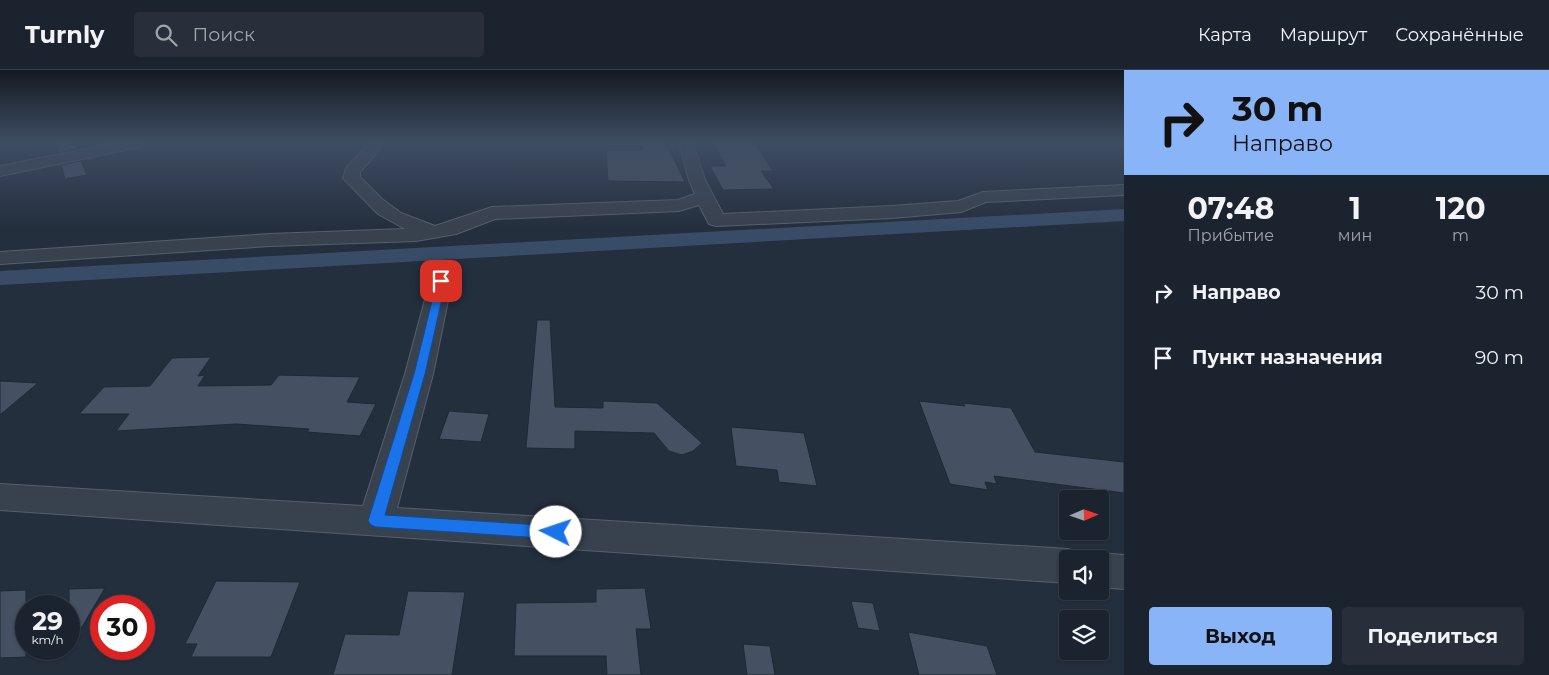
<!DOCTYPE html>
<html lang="ru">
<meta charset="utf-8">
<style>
:root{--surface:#1b232e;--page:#282f3a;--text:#f1f3f6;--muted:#a0a4aa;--line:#39404a;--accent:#8ab4f8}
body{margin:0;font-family:Montserrat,sans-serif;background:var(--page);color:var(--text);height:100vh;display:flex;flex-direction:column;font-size:19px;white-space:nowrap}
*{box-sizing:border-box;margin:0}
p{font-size:16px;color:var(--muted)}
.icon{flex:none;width:28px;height:28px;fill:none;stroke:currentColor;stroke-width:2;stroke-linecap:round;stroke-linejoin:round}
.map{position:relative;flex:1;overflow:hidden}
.sheet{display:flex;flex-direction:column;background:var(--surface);width:425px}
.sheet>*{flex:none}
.banner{background:#8ab4f8;color:#111;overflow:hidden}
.needle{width:32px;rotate:88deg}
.buttons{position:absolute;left:1059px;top:420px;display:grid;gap:10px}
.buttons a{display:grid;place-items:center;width:50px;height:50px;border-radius:5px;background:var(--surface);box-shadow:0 1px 4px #0004,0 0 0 1px var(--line);font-size:25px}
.speed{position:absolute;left:15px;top:525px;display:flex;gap:10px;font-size:25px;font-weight:700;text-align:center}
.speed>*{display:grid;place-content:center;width:65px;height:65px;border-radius:50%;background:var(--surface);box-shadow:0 1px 4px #0004,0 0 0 1px var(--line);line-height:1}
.speed small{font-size:12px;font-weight:400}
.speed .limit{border:8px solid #d22;background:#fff;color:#111}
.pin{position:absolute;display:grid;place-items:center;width:42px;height:42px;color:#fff;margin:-21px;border-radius:10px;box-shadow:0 2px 8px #0006}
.me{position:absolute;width:55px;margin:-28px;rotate:274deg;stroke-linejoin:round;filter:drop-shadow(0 0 4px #0008)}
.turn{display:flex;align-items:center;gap:18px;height:105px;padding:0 25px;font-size:22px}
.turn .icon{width:65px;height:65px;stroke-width:2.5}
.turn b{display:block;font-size:35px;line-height:42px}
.eta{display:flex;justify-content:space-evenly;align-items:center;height:85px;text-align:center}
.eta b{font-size:30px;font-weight:700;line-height:35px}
.button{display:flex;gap:10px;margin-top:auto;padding:10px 25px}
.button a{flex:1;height:58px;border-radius:5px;background:var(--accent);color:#111;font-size:20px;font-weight:700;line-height:58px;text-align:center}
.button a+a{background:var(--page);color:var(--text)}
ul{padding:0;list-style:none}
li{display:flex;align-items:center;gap:15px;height:65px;padding:0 25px}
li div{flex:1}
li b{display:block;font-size:19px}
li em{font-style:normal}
header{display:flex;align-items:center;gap:30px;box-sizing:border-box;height:70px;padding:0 25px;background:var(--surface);border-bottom:1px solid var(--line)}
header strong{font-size:24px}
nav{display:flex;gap:28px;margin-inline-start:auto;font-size:18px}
.search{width:350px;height:45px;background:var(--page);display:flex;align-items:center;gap:12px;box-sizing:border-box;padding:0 18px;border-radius:5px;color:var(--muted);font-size:19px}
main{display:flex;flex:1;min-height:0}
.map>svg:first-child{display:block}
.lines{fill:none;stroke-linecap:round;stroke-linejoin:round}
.canal{fill:#394c67;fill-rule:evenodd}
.building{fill:#455162;stroke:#1f2835}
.minor-casing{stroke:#565f6c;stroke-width:2}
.minor{fill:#38414e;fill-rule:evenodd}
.route{fill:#1a73e8;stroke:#114b97}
</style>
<header>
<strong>Turnly</strong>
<div class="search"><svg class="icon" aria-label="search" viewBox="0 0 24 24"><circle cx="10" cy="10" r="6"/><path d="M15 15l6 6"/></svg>Поиск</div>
<nav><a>Карта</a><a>Маршрут</a><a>Сохранённые</a></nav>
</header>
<main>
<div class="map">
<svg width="1124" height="605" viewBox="0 0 1124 605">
<rect width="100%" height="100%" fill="#242f3e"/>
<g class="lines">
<path class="canal" d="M 1124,139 L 1124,151 L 0,215 L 0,201 Z"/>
</g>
<path class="building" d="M 55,73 L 74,73 L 77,79 L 58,83 Z
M 640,73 L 666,73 L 685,112 L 608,111 L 606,80 L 642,80 Z
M 713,73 L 755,73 L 773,101 L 761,101 L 774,119 L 723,120 L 710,96 L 726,96 Z
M 81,91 L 87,105 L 65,109 L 61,95 Z
M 537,250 L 550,250 L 555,337 L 603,338 L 603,331 L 657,333 L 702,373 L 693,381 L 682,385 L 669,381 L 654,363 L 575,361 L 575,379 L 526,378 Z
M 211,287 L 198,306 L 205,305 L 198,316 L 271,315 L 279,305 L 360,307 L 347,332 L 376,334 L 360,366 L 307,362 L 309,359 L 236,354 L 116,361 L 129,344 L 79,344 L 104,317 L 150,316 L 172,288 Z
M 0,311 L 38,313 L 0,345 Z
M 919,331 L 965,336 L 963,333 L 1011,338 L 1035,382 L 1124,392 L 1124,423 L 994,406 L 997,414 L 985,412 L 988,420 L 950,414 Z
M 449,341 L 489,344 L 481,372 L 439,369 Z
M 731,357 L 804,363 L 817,416 L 779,412 L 777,400 L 736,396 Z
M 216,511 L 300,512 L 271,587 L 191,587 L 197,574 L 185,574 Z
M 105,518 L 69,579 L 69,519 Z
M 645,518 L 651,559 L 636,559 L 641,605 L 607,605 L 606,586 L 514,586 L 516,533 L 596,532 L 596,519 Z
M 26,520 L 26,587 L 0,588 L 0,521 Z
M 408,521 L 465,522 L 452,605 L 333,605 L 345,564 L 399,565 Z
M 851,531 L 873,533 L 880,561 L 858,558 Z
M 908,562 L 987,576 L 997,605 L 919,605 Z
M 743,574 L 770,576 L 775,605 L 747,605 Z"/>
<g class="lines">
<g class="minor-casing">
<path id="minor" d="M 119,73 L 147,73 L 140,77 L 0,106 L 0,96 Z
M 370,73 L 385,73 L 360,102 L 360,107 L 382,129 L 401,143 L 435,156 L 492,137 L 678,130 L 695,124 L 689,110 L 679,73 L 693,73 L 705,110 L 723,144 L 892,136 L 958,131 L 983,122 L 1124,115 L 1124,125 L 986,132 L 961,142 L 892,148 L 716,156 L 709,154 L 699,135 L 679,141 L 495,149 L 456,164 L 416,171 L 270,176 L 0,194 L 0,182 L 270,164 L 405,159 L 378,144 L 343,108 L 346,98 Z
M 441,204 L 449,206 L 452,211 L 433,304 L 397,438 L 1068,479 L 1081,484 L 1084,489 L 1068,489 L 1068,513 L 0,440 L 0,414 L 363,436 L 405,304 L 430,211 L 433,206 Z
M 1100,483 L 1124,485 L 1124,519 L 1100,517 L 1100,489 L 1086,489 Z"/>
</g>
<use href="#minor" class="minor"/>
</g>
<linearGradient id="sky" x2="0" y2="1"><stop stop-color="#141a22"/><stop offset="0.46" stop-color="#3f4d63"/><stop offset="1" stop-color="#3f4d63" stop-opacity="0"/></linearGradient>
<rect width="1124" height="157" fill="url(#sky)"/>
<path class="route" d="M 441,208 L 446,211 L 425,304 L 385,445 L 556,456 L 561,458 L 563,462 L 561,467 L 556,469 L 376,457 L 371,455 L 368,451 L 414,304 L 437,211 Z"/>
</svg>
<div class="buttons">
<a><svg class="needle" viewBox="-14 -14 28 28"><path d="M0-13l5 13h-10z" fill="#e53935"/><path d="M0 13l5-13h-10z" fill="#a0a4aa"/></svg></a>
<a><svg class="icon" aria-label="sound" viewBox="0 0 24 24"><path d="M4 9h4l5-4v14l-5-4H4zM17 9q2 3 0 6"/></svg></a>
<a><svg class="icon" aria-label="layers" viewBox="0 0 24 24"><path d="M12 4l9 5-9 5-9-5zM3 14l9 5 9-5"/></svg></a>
</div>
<div class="speed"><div>29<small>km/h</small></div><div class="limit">30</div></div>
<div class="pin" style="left:441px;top:211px;background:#d93025"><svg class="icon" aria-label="arrive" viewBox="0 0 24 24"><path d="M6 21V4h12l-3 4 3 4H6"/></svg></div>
<svg class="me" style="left:556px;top:462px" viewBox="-20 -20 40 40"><circle r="19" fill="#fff"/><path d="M0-13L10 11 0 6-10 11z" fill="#1a73e8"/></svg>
</div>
<section class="sheet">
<div class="banner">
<div class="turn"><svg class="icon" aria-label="right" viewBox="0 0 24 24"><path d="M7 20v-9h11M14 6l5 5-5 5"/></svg><div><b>30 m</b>Направо</div></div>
</div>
<div class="eta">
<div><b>07:48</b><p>Прибытие</p></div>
<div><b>1</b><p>мин</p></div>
<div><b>120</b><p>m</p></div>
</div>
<ul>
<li><svg class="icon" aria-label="right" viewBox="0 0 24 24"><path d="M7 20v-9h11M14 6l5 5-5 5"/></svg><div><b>Направо</b></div><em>30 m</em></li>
<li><svg class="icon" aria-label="arrive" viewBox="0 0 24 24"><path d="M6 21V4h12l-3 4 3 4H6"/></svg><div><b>Пункт назначения</b></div><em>90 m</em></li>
</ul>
<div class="button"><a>Выход</a><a>Поделиться</a></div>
</section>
</main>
